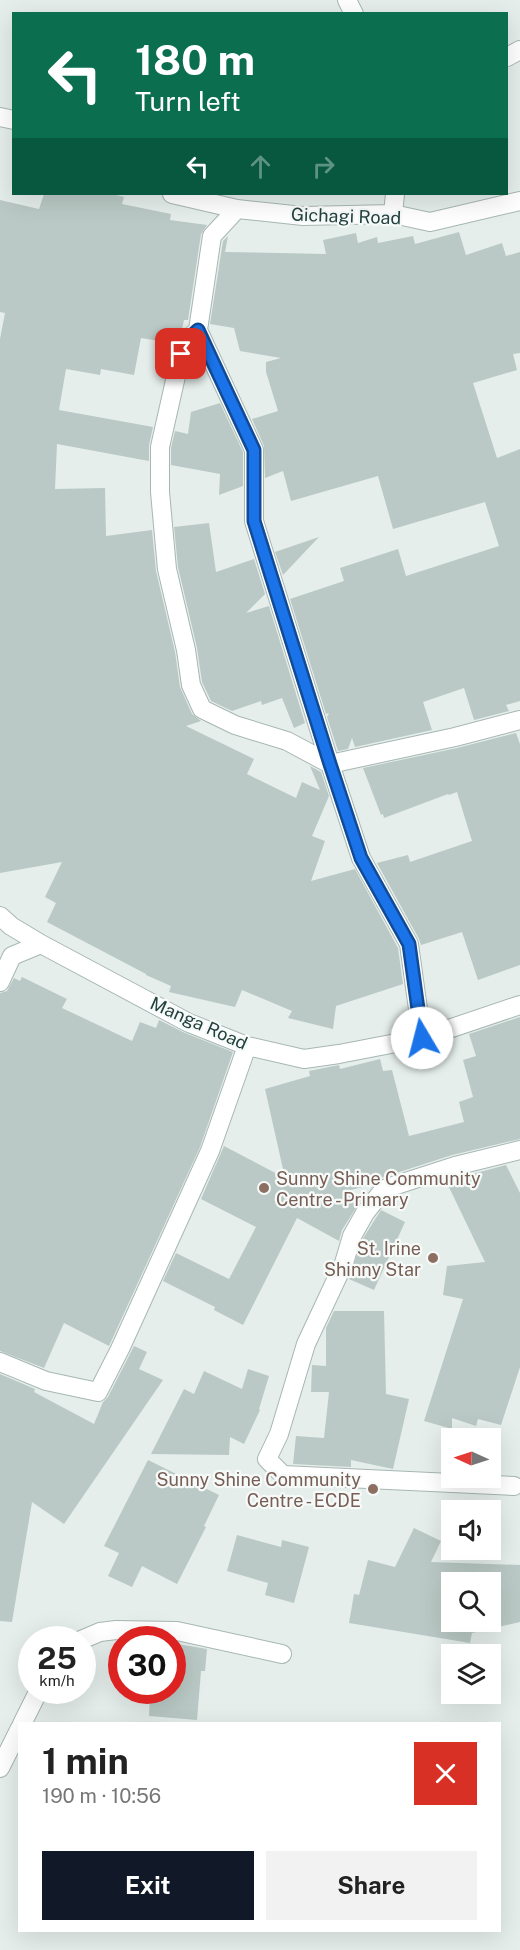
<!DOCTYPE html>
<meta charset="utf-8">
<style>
:root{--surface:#fff;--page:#f2f2f2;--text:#222;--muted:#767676;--accent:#111827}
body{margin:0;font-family:"Public Sans",sans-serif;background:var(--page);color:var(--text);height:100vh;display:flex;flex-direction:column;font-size:22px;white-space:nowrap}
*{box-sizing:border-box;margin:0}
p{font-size:20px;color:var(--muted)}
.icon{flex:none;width:33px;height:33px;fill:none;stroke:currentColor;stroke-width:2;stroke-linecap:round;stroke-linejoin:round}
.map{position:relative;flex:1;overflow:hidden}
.side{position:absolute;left:18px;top:1722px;width:483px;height:210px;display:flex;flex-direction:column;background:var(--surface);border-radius:0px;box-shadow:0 6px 24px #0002}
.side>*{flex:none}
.banner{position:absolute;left:12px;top:12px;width:496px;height:183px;border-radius:0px;box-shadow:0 6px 24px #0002;background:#0b6e4f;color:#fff;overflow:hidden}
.needle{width:39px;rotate:273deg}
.controls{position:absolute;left:441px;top:1428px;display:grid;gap:12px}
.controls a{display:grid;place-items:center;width:60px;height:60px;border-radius:0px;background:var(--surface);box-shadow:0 6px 24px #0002;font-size:30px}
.speed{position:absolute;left:18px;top:1626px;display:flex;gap:12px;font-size:30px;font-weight:700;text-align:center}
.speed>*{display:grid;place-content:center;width:78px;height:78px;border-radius:50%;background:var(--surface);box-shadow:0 6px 24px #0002;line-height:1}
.speed small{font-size:15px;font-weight:400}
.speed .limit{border:9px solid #d22;background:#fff;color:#111}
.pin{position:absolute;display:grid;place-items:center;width:51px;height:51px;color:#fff;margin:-26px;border-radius:12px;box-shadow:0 3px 9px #0006}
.me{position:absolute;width:66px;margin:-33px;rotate:352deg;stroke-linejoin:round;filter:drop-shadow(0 0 4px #0008)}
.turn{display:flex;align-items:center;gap:21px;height:126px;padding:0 24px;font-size:27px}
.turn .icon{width:78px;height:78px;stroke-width:2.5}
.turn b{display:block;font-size:42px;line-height:51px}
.lanes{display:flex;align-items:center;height:57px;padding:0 24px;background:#0003;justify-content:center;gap:30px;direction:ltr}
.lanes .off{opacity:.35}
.round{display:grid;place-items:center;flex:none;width:63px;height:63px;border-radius:0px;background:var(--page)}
.overview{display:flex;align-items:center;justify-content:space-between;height:102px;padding:0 24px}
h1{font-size:36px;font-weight:700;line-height:45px}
.button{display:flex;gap:12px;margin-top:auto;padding:12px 24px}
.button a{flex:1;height:69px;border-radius:0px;background:var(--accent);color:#fff;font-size:24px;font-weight:700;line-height:69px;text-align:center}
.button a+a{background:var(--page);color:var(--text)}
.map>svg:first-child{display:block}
.building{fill:#bac9c5;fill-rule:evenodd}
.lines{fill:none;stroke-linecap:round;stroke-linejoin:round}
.minor-casing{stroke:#a7b7b3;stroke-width:20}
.minor{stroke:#fff;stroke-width:18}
.route-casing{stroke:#114b97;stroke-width:15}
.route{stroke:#1a73e8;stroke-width:10}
.education-dot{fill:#8d6e63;stroke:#f6faf9;stroke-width:2}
.labels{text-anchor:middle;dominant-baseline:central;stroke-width:4.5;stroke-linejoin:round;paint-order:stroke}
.street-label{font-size:18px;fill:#23413d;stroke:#f6faf9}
.education-label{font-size:18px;fill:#785e54;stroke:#f6faf9;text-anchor:end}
</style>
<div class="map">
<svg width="520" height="1950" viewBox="0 0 520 1950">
<rect width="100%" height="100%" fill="#e5eeeb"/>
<path class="building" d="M 44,194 L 112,194 L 124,197 L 122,204 L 171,214 L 170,220 L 207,225 L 201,234 L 188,320 L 184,320 L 182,329 L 174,340 L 172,340 L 171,343 L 141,338 L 134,375 L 101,369 L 100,375 L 66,369 L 59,410 L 153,427 L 149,445 L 149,461 L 57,444 L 55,489 L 105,488 L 106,536 L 152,530 L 156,571 L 175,652 L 180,687 L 192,714 L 201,721 L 186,726 L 254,759 L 247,774 L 296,798 L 302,782 L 320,790 L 310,766 L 321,772 L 329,796 L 312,836 L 325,841 L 311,881 L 355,869 L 398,948 L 403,984 L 336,1006 L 333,1029 L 288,1018 L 292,1011 L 242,990 L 235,1007 L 169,992 L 171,986 L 146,975 L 146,974 L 47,922 L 56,903 L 45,897 L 62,862 L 0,873 L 0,339 L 5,313 L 0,312 L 0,200 L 39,209 Z
M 459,232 L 466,255 L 502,243 L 506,256 L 520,252 L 520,353 L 513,354 L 517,370 L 473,383 L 497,458 L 520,449 L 520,701 L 506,705 L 509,711 L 474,720 L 464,688 L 423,702 L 432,730 L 355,747 L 352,738 L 348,749 L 338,751 L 327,717 L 329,713 L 326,714 L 290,599 L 344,581 L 340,568 L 398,549 L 406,576 L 499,546 L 485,502 L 393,529 L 378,476 L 291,501 L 283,471 L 265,478 L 264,446 L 252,419 L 278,411 L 266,372 L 266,362 L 281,358 L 240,351 L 234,328 L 210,324 L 223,241 L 228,236 L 225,252 L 326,254 L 323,240 L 356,233 L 358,243 L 377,237 L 378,243 L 413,236 L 415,244 Z
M 220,403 L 243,452 L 243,486 L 219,495 L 220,474 L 171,465 L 171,448 L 175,431 L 188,434 L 191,412 Z
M 209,523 L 216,572 L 254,559 L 265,594 L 246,613 L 269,606 L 305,723 L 294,728 L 282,698 L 262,705 L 261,701 L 232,711 L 211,701 L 202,682 L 197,648 L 178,567 L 174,527 Z
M 319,537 L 283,575 L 275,552 Z
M 516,733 L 520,744 L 520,965 L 478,980 L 462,932 L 421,945 L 419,939 L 377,863 L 408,855 L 410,862 L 472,841 L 457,792 L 449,795 L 448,794 L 384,818 L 383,814 L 381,815 L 363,768 L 457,748 Z
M 22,977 L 67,999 L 62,1008 L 132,1041 L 140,1022 L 156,1028 L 159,1020 L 185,1033 L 233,1052 L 200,1147 L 109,1346 L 64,1323 L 44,1368 L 0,1351 L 0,993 L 7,991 L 14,978 L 20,981 Z
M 520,1017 L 520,1139 L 452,1155 L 381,1178 L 374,1184 L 343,1192 L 361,1200 L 342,1230 L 339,1241 L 297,1218 L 243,1325 L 214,1310 L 215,1307 L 163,1281 L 176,1253 L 229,1279 L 256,1227 L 201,1199 L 224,1146 L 285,1178 L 265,1089 L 310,1076 L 309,1071 L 339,1065 L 340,1069 L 380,1059 L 383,1071 L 392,1070 L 409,1136 L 464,1122 L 459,1102 L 473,1097 L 463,1060 L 476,1056 L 469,1034 Z
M 506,1165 L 520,1193 L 520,1367 L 501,1425 L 478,1419 L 476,1426 L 452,1418 L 452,1429 L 424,1421 L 463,1299 L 443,1295 L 447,1266 L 485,1262 L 446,1181 Z
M 381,1210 L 405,1222 L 374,1290 L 349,1279 L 362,1240 Z
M 334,1311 L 384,1311 L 386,1394 L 409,1399 L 393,1469 L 351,1460 L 351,1467 L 293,1464 L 296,1436 L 324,1438 L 329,1392 L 311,1392 L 312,1365 L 326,1366 L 326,1328 Z
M 134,1346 L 147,1352 L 139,1369 L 163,1380 L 64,1524 L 32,1502 L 12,1622 L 0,1621 L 0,1374 L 35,1389 L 34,1392 L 94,1424 L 103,1402 L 108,1397 Z
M 248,1369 L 269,1376 L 259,1409 L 260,1410 L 244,1444 L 230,1437 L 229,1455 L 151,1454 L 184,1389 L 194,1394 L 204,1371 L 242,1389 Z
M 148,1460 L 219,1495 L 204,1526 L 206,1527 L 177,1584 L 142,1566 L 132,1587 L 108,1576 L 119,1553 L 104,1546 Z
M 414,1528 L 441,1541 L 431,1562 L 520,1565 L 520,1622 L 472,1633 L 470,1643 L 349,1623 L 354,1594 L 359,1595 L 368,1560 L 395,1567 ZM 452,1582 L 490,1582 L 490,1622 L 452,1622 Z
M 237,1535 L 281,1547 L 282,1540 L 309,1547 L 294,1603 L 265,1595 L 268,1583 L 227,1571 Z
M 172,1643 L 207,1649 L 205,1671 L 201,1671 L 197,1720 L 149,1716 L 150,1690 L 172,1690 Z"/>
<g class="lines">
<g class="minor-casing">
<path id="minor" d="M 347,0 L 354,14
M 507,57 L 520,50
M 0,117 L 14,120
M 172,194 L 237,209 L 303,216 L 393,214 L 430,222 L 520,201
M 237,209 L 212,236 L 198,330 L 186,341 L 181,354 L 160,447 L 160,492 L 167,569 L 186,650 L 191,685 L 202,709 L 235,725 L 287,741 L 330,764 L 455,737 L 520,720
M 393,214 L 395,194
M 198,330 L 254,450 L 254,521 L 330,764 L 361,858 L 409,944 L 422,1038
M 0,916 L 11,926 L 41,944 L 189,1023 L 247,1046 L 304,1059 L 339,1054 L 422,1038 L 520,1005
M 0,982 L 12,956 L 41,944
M 0,1362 L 46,1381 L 98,1392 L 120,1349 L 210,1151 L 247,1046
M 514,1486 L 283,1475 L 267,1459 L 279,1434 L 306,1344 L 344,1263 L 352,1236 L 365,1213 L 384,1189 L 455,1166 L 520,1150
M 81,1640 L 100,1632 L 116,1630 L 177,1631 L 282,1654
M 22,1724 L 39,1690
M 0,1768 L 20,1728"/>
</g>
<use href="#minor" class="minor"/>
</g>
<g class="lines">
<g class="route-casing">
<path id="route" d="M 181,354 L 186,341 L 198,330 L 254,450 L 254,521 L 330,764 L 361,858 L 409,944 L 422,1038"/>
</g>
<use href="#route" class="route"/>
</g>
<g class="education-dot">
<circle cx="264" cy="1188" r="6"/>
<circle cx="433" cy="1258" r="6"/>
<circle cx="373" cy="1489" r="6"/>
</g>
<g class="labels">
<g class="street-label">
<text transform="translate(346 216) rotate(2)">Gichagi Road</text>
<text transform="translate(199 1023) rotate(24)">Manga Road</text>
</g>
<g class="education-label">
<text x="276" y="1178" text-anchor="start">Sunny Shine Community<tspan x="276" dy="21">Centre - Primary</tspan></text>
<text x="421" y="1248">St. Irine<tspan x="421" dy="21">Shinny Star</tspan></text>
<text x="361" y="1479">Sunny Shine Community<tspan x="361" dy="21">Centre - ECDE</tspan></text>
</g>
</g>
</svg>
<div class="controls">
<a><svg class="needle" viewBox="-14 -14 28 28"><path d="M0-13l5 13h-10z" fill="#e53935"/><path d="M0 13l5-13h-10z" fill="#767676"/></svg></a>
<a><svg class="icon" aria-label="sound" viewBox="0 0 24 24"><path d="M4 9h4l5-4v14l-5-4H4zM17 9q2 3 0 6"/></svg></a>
<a><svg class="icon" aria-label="search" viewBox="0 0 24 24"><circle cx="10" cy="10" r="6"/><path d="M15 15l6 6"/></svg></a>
<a><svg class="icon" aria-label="layers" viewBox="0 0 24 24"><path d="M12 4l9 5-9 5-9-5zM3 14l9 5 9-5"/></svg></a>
</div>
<div class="speed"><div>25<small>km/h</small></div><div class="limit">30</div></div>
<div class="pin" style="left:181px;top:354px;background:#d93025"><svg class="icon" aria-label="arrive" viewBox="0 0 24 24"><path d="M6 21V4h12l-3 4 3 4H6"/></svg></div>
<svg class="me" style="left:422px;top:1038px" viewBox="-20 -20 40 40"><circle r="19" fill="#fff"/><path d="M0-13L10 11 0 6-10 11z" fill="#1a73e8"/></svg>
<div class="banner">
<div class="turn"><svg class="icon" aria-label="left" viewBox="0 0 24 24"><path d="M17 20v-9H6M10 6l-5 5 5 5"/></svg><div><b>180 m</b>Turn left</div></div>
<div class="lanes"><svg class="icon" aria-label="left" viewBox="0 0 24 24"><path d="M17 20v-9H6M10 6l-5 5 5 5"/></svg><svg class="icon off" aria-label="ahead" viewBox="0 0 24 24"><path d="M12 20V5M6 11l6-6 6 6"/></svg><svg class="icon off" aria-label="right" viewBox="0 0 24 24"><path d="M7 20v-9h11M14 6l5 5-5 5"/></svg></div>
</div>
<section class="side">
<div class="overview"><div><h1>1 min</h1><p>190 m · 10:56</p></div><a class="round" style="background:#d93025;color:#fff"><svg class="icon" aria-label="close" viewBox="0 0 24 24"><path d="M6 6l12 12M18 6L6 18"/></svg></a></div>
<div class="button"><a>Exit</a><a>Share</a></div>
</section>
</div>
